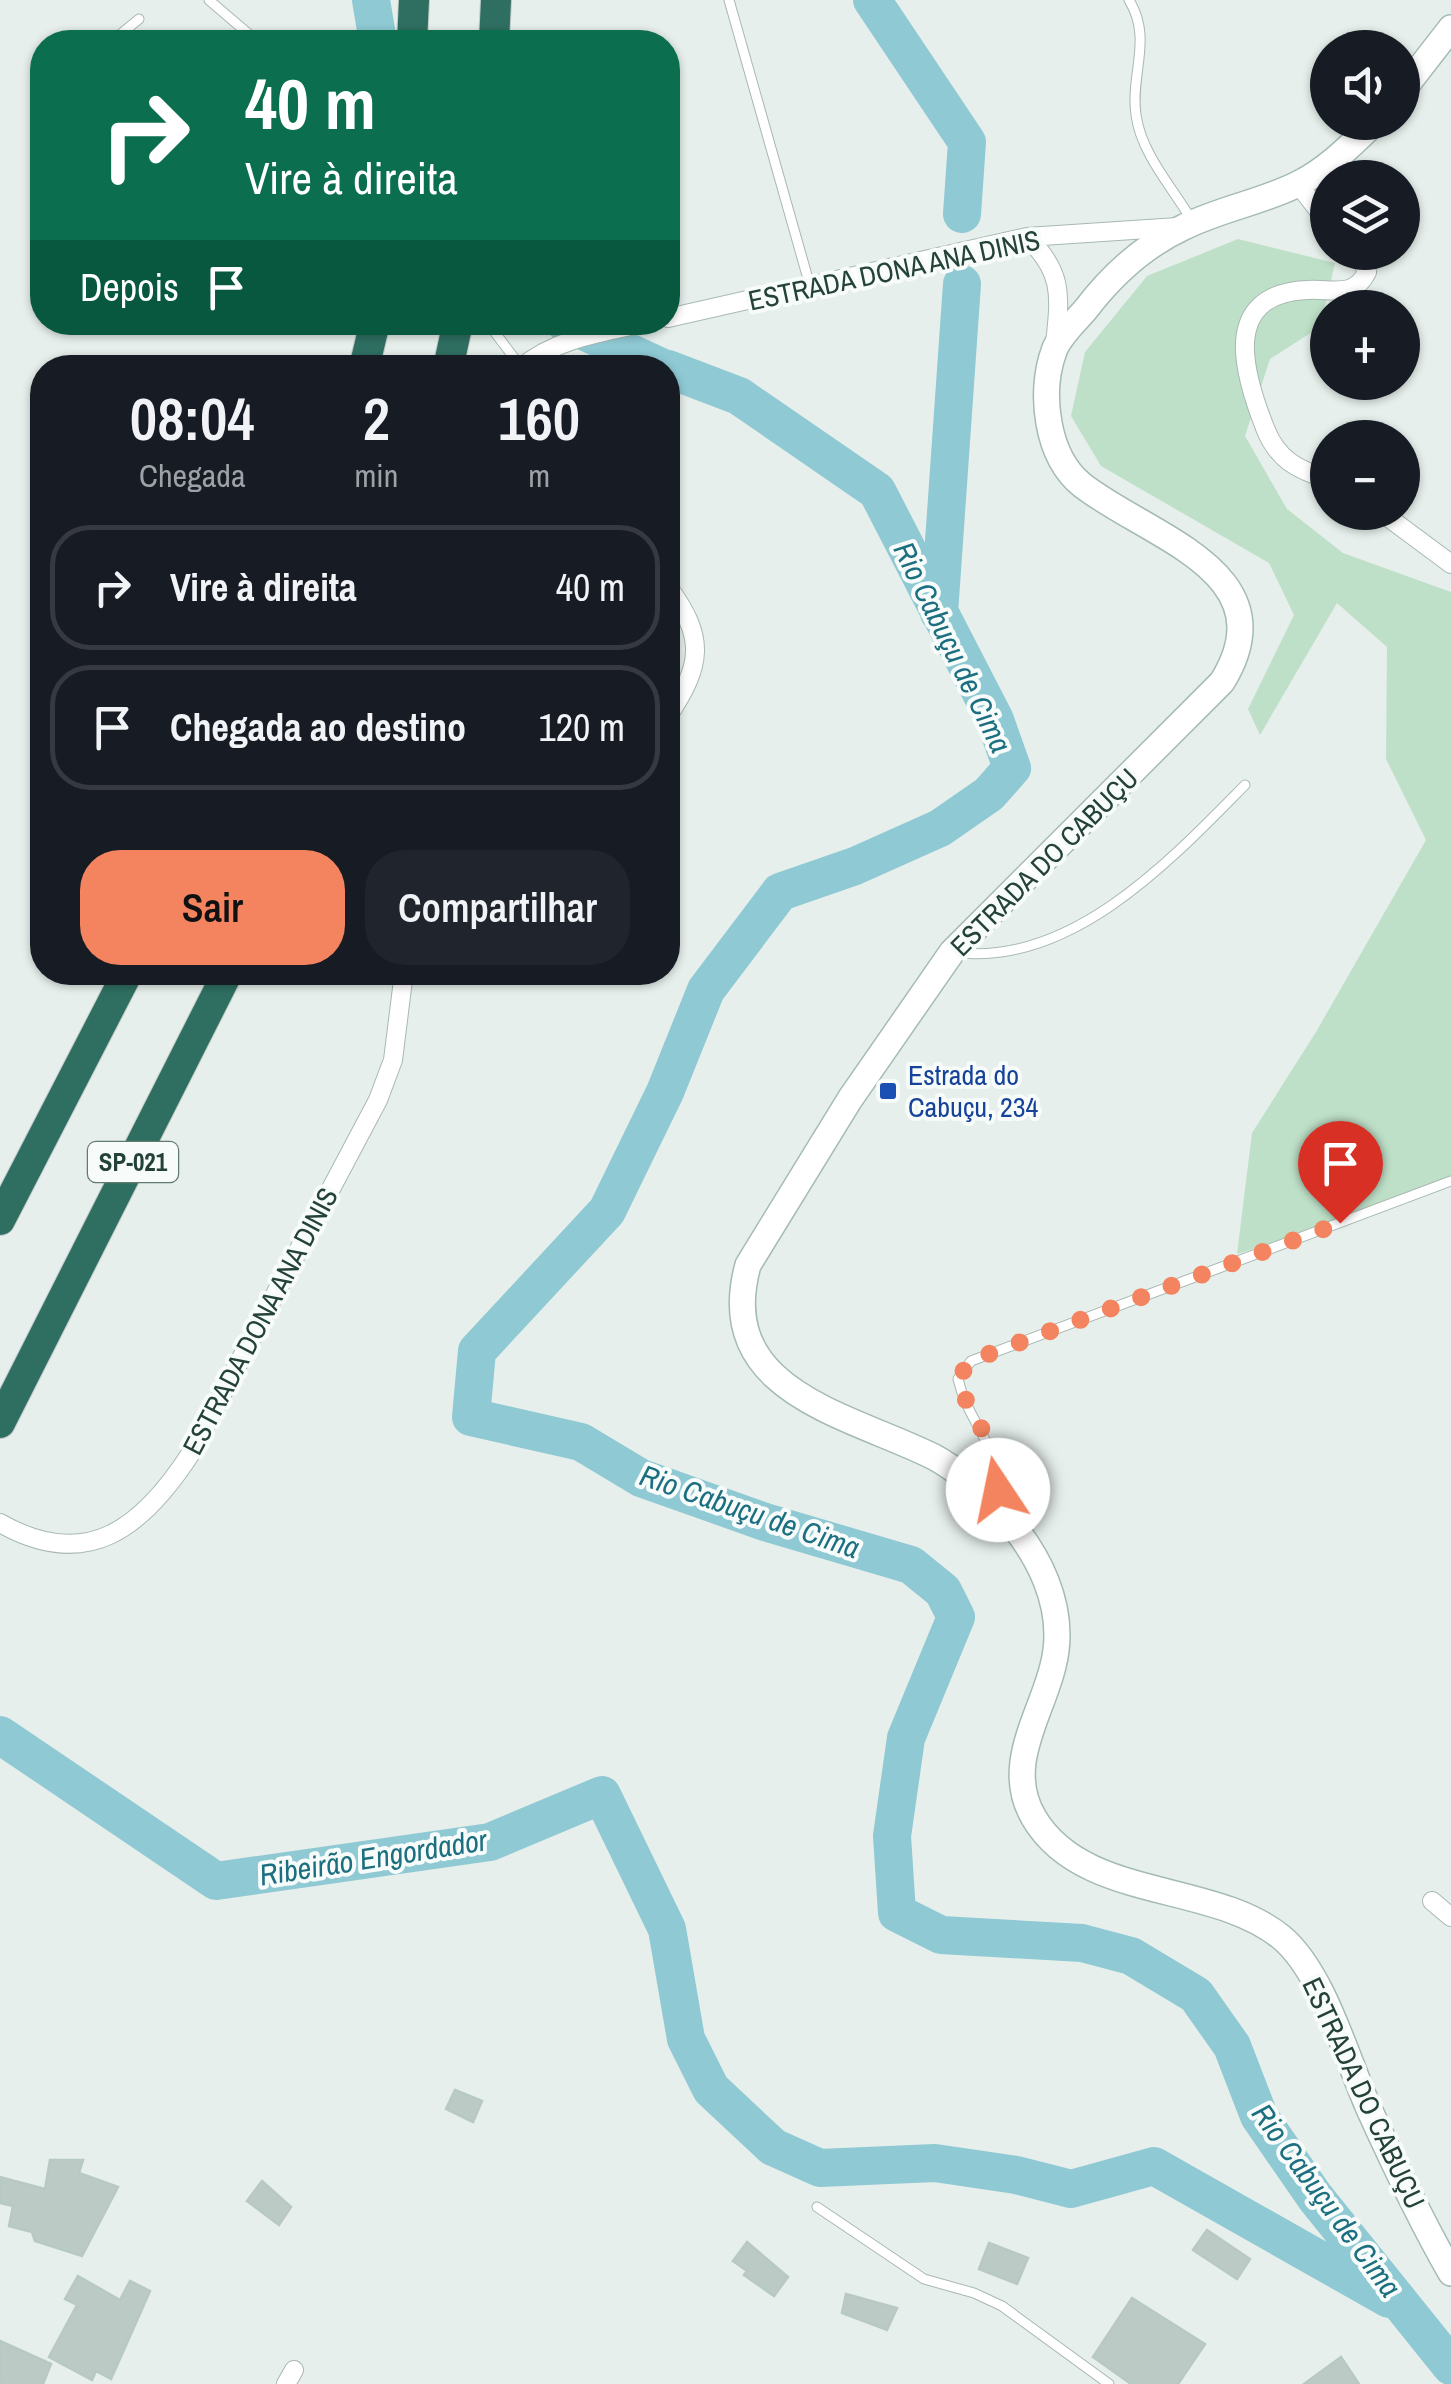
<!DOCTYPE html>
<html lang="pt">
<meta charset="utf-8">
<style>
:root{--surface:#171b24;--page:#20242c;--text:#f1f3f6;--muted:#9ea1a6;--line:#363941;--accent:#f4845f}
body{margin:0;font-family:"Archivo Narrow",sans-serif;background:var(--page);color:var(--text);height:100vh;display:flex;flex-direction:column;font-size:38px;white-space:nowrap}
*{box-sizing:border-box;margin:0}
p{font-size:32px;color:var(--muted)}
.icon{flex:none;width:55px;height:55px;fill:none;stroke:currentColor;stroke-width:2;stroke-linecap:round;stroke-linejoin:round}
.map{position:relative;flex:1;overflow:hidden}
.panel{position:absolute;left:30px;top:355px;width:650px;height:630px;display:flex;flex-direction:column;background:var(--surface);border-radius:40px;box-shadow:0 2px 8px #0004}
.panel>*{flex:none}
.banner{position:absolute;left:30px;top:30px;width:650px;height:305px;border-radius:40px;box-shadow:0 2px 8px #0004;background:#0b6e4f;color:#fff;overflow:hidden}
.buttons{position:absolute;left:1310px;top:30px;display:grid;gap:20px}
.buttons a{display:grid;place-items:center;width:110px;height:110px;border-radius:50%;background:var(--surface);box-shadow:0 2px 8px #0004;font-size:50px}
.pin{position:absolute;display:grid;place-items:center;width:85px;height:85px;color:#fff;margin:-102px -42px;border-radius:50% 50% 50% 0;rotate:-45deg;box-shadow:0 0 10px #0007}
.pin .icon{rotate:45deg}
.me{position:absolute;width:110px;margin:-55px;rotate:349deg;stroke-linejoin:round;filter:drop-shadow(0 0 8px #0008)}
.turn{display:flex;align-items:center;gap:35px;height:210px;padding:0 50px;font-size:45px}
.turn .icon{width:130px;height:130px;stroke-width:2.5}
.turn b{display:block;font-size:70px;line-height:85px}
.then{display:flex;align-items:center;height:95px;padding:0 50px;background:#0003;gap:20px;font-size:38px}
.eta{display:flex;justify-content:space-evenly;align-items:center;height:170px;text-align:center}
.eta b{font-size:60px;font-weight:600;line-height:70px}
.primary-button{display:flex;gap:20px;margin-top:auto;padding:20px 50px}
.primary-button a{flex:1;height:115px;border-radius:40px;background:var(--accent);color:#111;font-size:40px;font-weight:600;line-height:115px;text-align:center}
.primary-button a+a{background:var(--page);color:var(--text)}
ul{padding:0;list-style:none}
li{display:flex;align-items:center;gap:30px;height:125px;margin:0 20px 15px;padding:0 30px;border:5px solid var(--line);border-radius:40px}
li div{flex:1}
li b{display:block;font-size:38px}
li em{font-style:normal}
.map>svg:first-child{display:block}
.green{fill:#bfe0c8}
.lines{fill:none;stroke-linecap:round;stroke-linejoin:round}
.river{stroke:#8ec9d4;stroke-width:38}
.building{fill:#bbcac4;stroke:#b8c9c2;stroke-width:2.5}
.service-casing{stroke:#a8b8b2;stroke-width:11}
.minor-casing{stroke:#a8b8b2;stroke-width:20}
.secondary-casing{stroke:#a4bbb3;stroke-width:28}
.motorway-casing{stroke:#c2cac8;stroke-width:32}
.service{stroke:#fff;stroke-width:9}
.minor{stroke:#fff;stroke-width:18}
.secondary{stroke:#fff;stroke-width:25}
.motorway{stroke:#2f6f62;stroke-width:30}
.route{stroke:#f4845f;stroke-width:18;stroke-dasharray:0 32.4}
.transit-dot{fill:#1a4fb4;stroke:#f7fbf9;stroke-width:4}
.labels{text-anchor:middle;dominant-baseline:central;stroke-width:8;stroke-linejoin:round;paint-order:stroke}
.shield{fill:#f7fbf9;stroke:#637a73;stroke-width:2.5}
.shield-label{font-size:25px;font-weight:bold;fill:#24423a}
.street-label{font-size:28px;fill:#24423a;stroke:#f7fbf9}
.transit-label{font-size:28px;fill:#164399;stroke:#f7fbf9;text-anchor:start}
.water-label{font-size:30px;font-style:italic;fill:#1c6f80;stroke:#f7fbf9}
</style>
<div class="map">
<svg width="1451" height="2384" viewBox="0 0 1451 2384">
<rect width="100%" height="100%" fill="#e6efeb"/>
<path class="green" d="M 1238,239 L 1335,263 L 1320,327 L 1270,359 L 1245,436 L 1287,509 L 1343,553 L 1451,592 L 1451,1185 L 1237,1254 L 1252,1133 L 1316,1032 L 1426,840 L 1386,759 L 1387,647 L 1337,603 L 1260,735 L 1248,709 L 1294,615 L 1269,563 L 1101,466 L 1071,416 L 1085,352 L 1147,276 Z"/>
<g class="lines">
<path class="river" d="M 371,0 L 378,42
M 872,0 L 967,142 L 962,214
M 564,322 L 663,368
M 668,369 L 739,396 L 877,491 L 995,720 L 1012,768 L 989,794 L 940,828 L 855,866 L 780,892 L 706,990 L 665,1092 L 607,1211 L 477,1351 L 471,1417 L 581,1442 L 641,1478 L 765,1522 L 911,1565 L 943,1591 L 956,1617 L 906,1738 L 892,1836 L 897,1913 L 941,1935 L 1082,1943 L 1131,1956 L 1196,1995 L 1232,2046 L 1259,2116 L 1315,2197 L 1451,2366
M 939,613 L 962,284
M 0,1735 L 216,1881 L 490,1842 L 602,1795 L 667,1929 L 686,2039 L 711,2089 L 773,2147 L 820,2168 L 935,2163 L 1016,2175 L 1071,2189 L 1154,2166 L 1389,2299"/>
</g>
<path class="building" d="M 455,2090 L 482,2101 L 473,2122 L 446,2109 Z
M 50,2160 L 83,2160 L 79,2173 L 118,2187 L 82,2256 L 35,2241 L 32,2232 L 9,2226 L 13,2206 L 0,2203 L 0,2177 L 45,2189 Z
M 262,2181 L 291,2207 L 279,2225 L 247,2201 Z
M 1207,2230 L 1250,2259 L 1237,2279 L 1193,2250 Z
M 747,2242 L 788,2277 L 774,2296 L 744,2275 L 747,2271 L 733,2261 Z
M 989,2243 L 1028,2258 L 1017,2284 L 979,2269 Z
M 78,2276 L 120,2300 L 130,2281 L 150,2291 L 111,2379 L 96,2371 L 92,2380 L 49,2357 L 77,2305 L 65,2299 Z
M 846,2294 L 897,2308 L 887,2330 L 842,2313 Z
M 1132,2298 L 1205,2344 L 1178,2384 L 1131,2384 L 1093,2357 Z
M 0,2341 L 51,2364 L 43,2384 L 0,2384 Z
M 1341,2357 L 1359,2384 L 1304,2384 Z"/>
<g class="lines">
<g class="service-casing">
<path id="service" d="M 209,0 L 258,42
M 729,0 L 810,286
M 1129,0 C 1153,39 1130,74 1136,115 C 1141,153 1172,187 1191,219
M 111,42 L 139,19
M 487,322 L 521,367
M 960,953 C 1074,964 1172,859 1245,785
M 997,1502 C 1003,1445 969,1427 958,1379 L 971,1361 L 1451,1181
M 817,2207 L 924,2279 L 974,2293 L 1002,2306 L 1109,2384"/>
</g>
<g class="minor-casing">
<path id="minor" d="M 1298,184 L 1328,223
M 1027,237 C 1064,273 1060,296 1055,344
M 668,318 L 1027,237 L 1178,227
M 521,368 C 556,338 605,332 649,322
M 1328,479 C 1297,470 1277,459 1265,428 C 1244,375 1219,294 1307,290 C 1332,288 1354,299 1367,272 L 1358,252
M 1381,512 L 1451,564
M 668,587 C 706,638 702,665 668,716
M 0,1523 C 88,1573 143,1527 191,1453 L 378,1100 L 393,1060 L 404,972
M 1432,1901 L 1451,1917
M 286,2384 L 294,2370"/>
</g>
<g class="secondary-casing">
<path id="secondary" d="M 1402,91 L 1451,28
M 1375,122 C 1351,145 1328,169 1298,184 C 1262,202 1220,209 1184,227 C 1145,245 1112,275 1086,309 C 1076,321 1059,336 1054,351 C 1039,392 1046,456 1082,485 C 1148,537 1290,572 1222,682 L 952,952 L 850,1099 L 748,1265 C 713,1392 848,1414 934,1457 C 958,1470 979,1489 998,1509 C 1038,1550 1068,1608 1053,1666 C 1041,1716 1003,1766 1034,1818 C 1083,1901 1212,1881 1281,1937 C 1323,1971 1347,2060 1370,2111 C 1395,2166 1421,2221 1451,2273"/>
</g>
<g class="motorway-casing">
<path id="motorway" d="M 412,42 L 414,0
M 494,42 L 496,0
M 364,368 L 375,322
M 448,368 L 458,322
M 0,1220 L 128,972
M 0,1423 L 228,972"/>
</g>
<use href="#service" class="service"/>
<use href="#minor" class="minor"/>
<use href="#secondary" class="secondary"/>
<use href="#motorway" class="motorway"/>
</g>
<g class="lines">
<path class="route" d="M 998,1490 L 992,1448 L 960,1389 L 958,1379 L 970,1361 L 1340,1223"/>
</g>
<rect class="transit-dot" x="878" y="1081" width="20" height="20" rx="5"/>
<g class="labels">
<rect class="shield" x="88" y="1142" width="90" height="40" rx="8"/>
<g class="shield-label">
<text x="133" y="1162">SP-021</text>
</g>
<g class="street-label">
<text transform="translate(894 270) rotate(-12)">ESTRADA DONA ANA DINIS</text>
<text transform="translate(1044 862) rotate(-45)">ESTRADA DO CABUÇU</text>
<text transform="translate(260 1321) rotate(-62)">ESTRADA DONA ANA DINIS</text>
<text transform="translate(1364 2093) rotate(65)">ESTRADA DO CABUÇU</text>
</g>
<g class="transit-label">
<text x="908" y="1075">Estrada do<tspan x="908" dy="32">Cabuçu, 234</tspan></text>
</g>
<g class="water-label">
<text transform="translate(953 647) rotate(64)">Rio Cabuçu de Cima</text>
<text transform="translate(750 1511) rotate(19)">Rio Cabuçu de Cima</text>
<text transform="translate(373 1857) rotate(-9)">Ribeirão Engordador</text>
<text transform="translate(1327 2200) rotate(54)">Rio Cabuçu de Cima</text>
</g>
</g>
</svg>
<div class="buttons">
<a><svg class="icon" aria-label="sound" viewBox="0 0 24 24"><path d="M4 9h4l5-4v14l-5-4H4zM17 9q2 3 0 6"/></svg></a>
<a><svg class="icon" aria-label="layers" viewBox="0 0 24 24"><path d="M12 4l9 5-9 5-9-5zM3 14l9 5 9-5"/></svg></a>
<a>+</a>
<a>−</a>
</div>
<div class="pin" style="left:1340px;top:1223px;background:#d93025"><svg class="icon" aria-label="arrive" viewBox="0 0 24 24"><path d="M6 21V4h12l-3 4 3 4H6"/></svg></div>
<svg class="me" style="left:998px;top:1490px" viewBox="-20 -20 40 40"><circle r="19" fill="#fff"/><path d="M0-13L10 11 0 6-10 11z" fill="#f4845f"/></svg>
<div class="banner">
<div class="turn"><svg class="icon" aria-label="right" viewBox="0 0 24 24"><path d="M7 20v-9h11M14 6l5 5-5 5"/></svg><div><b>40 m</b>Vire à direita</div></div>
<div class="then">Depois<svg class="icon" aria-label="arrive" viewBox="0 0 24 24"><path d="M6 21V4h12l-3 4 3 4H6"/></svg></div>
</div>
<section class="panel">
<div class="eta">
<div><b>08:04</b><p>Chegada</p></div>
<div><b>2</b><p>min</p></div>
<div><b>160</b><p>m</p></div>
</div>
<ul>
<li><svg class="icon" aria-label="right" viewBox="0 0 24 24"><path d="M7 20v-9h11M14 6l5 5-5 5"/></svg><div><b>Vire à direita</b></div><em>40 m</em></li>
<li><svg class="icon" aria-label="arrive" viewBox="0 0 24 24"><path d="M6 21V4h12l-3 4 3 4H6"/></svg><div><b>Chegada ao destino</b></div><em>120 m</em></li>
</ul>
<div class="primary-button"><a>Sair</a><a>Compartilhar</a></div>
</section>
</div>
